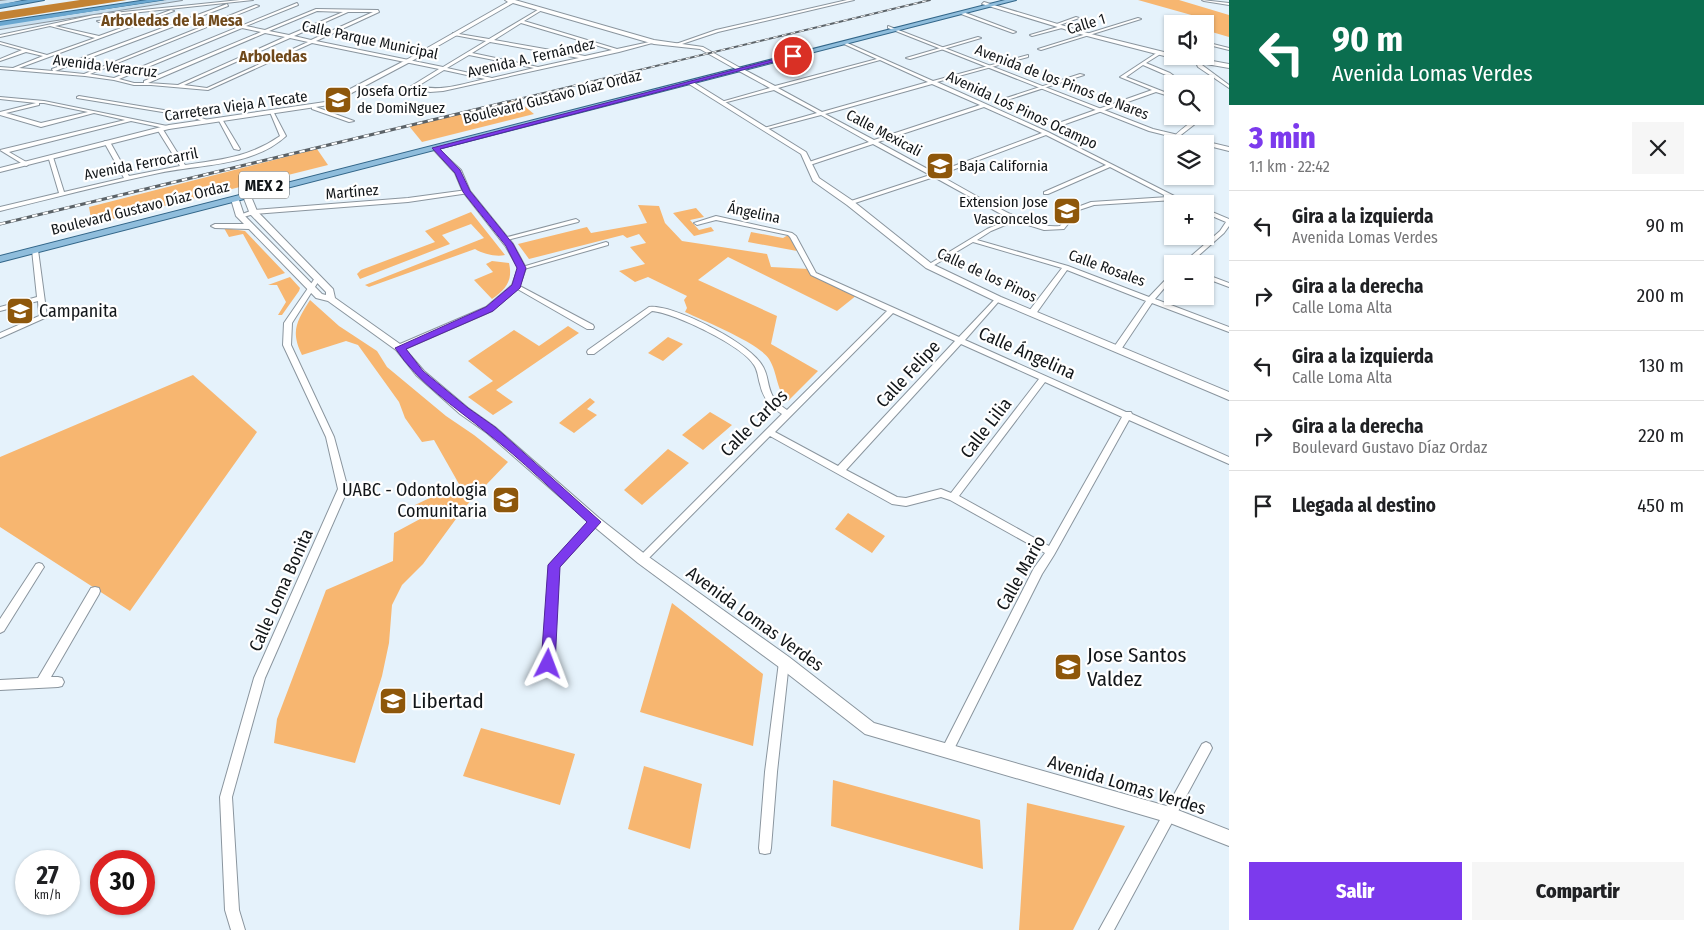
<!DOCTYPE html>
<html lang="es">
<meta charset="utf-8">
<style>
:root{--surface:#fff;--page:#f6f6f6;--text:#202124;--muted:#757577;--line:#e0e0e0;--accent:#7c3aed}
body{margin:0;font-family:"Fira Sans Condensed",sans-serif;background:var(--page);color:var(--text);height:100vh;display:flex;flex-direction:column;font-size:19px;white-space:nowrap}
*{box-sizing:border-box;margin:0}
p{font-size:16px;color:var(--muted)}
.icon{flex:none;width:28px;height:28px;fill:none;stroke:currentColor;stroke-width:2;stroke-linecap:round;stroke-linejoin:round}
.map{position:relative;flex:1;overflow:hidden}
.side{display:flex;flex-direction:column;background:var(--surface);width:475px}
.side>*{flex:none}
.top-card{background:#0b6e4f;color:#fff;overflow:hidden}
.buttons{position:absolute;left:1164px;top:15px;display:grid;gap:10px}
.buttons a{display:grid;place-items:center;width:50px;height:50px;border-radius:0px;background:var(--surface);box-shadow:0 1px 4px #0004;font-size:25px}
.speed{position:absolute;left:15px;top:850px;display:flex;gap:10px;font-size:25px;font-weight:700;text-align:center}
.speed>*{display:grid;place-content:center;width:65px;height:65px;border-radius:50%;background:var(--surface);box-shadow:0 1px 4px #0004;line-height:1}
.speed small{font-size:12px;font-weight:400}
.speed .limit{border:8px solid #d22;background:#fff;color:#111}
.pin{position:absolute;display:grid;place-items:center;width:42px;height:42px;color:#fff;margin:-21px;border:2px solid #fff;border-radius:50%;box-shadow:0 1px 5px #0007}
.me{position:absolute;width:55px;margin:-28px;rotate:3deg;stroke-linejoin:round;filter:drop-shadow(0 0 4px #0008)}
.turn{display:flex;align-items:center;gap:18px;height:105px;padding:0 20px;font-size:22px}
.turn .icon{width:65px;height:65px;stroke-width:2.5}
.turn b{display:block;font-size:35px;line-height:42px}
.round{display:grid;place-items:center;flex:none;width:52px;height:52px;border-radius:0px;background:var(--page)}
.overview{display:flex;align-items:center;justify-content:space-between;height:85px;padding:0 20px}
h1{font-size:30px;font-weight:800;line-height:38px;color:var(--accent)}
.action{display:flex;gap:10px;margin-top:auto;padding:10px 20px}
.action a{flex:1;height:58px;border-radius:0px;background:var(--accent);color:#fff;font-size:20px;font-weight:800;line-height:58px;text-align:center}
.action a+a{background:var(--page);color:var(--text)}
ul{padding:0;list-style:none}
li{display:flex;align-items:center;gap:15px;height:70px;padding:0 20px;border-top:1px solid var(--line)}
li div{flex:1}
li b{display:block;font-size:19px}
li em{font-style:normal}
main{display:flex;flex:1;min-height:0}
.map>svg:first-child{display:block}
.green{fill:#f7b670}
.water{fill:#c38233}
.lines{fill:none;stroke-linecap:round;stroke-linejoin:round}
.minor-casing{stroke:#8a959e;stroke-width:2}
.tertiary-casing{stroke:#8a959e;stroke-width:2}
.secondary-casing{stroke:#8a959e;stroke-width:2}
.primary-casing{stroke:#326689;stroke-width:2}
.trunk-casing{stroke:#326689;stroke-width:2}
.minor{fill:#fff;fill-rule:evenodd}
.tertiary{fill:#fff;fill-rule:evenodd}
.secondary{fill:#c7deee;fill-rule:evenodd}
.primary{fill:#8fbddc;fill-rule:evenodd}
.trunk{fill:#6aa7d0;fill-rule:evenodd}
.rail-far1-casing{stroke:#5b6267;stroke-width:2}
.rail-casing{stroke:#5b6267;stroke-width:3}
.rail-far1{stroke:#fff;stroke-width:1;stroke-dasharray:4.5;stroke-linecap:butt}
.rail{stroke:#fff;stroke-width:2;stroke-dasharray:5.5;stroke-linecap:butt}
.route{fill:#7c3aed;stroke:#51269a}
.labels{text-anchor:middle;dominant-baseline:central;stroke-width:4.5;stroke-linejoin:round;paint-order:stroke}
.far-street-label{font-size:15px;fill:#121619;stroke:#fff}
.far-poi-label{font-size:15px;fill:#121619;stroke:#fff;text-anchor:start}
.far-neighbourhood-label{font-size:16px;font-weight:bold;fill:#6f491b;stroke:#fff}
.shield{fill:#fff;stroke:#595c5e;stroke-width:1}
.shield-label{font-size:16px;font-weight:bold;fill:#121619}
.poi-label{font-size:18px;fill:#121619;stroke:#fff;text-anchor:start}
.street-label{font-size:18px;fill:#121619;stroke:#fff}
.near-poi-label{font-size:21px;fill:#121619;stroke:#fff;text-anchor:start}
</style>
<main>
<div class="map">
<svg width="1229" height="930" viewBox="0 0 1229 930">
<rect width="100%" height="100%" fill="#e5f2fb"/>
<path class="green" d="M 1138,0 L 1179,0 L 1229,15 L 1229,37 L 1205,30 L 1213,25 L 1197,21 L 1202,18 Z
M 517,100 L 534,114 L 422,142 L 409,126 Z
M 317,149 L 328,165 L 92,224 L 89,207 Z
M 638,205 L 659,206 L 665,223 L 682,241 L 767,254 L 771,267 L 809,269 L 812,273 L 857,295 L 837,311 L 728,257 L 698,280 L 777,316 L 771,344 L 818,371 L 788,401 C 776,391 778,373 769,359 C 759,343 704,321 685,312 L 687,308 L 684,300 L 687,296 L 648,277 L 635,282 L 619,271 L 645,264 L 630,247 L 646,243 L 639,234 L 627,238 L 623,235 L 529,259 L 518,244 L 587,227 L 591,233 L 647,223 Z
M 696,208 L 704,217 L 690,220 L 699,230 L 711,227 L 714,231 L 694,236 L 673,213 Z
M 471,212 L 505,255 C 496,257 483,254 475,249 L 369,287 L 365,285 L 484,238 L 471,224 L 442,235 L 450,244 L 360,279 L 357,274 L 361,270 L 435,242 L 425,231 Z
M 224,228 L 245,231 L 285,273 L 268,279 L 243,234 L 229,237 Z
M 751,232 L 783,238 L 788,235 L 791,237 L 797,251 L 748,242 Z
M 492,261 L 509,263 C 513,281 506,289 492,299 L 474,280 L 493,272 L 486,264 Z
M 290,277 L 300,288 L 299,291 L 282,315 L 278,315 L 286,302 L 277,285 L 268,285 Z
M 310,300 L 339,326 L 377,351 L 387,367 L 446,416 L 474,435 L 508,462 L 464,508 L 423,564 L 402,585 L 392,605 L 389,643 L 382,676 L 355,763 L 274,743 L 277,719 L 326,590 L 393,561 L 394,533 L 420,519 L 415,505 L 459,484 L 434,440 L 422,442 L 405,418 L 399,402 L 358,345 L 346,341 L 302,355 C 290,331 297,321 310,300 Z
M 568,326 L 579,333 L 496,390 L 513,402 L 493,415 L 468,397 L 493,381 L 468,361 L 514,330 L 539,346 Z
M 668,337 L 683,344 L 663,361 L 648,353 Z
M 193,375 L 257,432 L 130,611 L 0,527 L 0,457 Z
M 590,398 L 595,402 L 587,409 L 597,415 L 574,433 L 559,423 Z
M 710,412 L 732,425 L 703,450 L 682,435 Z
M 668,449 L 689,463 L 642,505 L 624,490 Z
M 848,513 L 885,536 L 872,553 L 835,529 Z
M 672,603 L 763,674 L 753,746 L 640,712 Z
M 481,728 L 575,754 L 560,805 L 463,776 Z
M 644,766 L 702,784 L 690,849 L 628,829 Z
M 833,780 L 980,820 L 983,869 L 831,826 Z
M 1027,803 L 1125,826 L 1073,930 L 1019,930 Z"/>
<path class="water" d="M 80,0 L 127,0 L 0,20 L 0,12 Z"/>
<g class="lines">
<g class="minor-casing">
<path id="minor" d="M 240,0 L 253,0 L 94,17 L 55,26 L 99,36 L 171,10 L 174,11 L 19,68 L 53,71 L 52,69 L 227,4 L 228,6 L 55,71 L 84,74 L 256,5 L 259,6 L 90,74 L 114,78 L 297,3 L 298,5 L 246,26 L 265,30 L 316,9 L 378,10 L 379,12 L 316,41 L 443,67 L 486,41 L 454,35 L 453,33 L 489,39 L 541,8 L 542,10 L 524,21 L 617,49 L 654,41 L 656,42 L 619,52 L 443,91 L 430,92 L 414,88 L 402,95 L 400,95 L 400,93 L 439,69 L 312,43 L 208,90 L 151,85 L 134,85 L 114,80 L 85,76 L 0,69 L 0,67 L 13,68 L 43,56 L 26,52 L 0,61 L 0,59 L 22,50 L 0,44 L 0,42 L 47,55 L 95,38 L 50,26 L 0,37 L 0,35 L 94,15 ZM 317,11 L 343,12 L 289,35 L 269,31 ZM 348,12 L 373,12 L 311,40 L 294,36 ZM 521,23 L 612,50 L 585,56 L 494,40 ZM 242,28 L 261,32 L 144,81 L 144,83 L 134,83 L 119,79 ZM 265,33 L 285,37 L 178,85 L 148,83 ZM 290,38 L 308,42 L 207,88 L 184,85 ZM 490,42 L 579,58 L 538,67 L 472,53 ZM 469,55 L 534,68 L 492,78 L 447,68 ZM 444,70 L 485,79 C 462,84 441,92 418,86 Z
M 847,0 L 854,0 L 718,32 L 676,46 L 673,45 L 716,30 Z
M 1202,0 L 1229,3 L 1229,5 L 1204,1 Z
M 961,12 L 963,12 L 1016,32 L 1013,33 L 961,14 Z
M 1076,17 L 1079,18 L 1057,26 L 1054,25 Z
M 1138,18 L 1141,19 L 1041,50 L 1038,49 Z
M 119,19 L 120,21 L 99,22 L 97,21 Z
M 1061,26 L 1062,28 L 1032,36 L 1030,35 Z
M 978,37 L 981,38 L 910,59 L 906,58 Z
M 845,42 L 933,81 L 1028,55 L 1028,57 L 937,82 L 1048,132 L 1190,204 L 1182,204 L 1174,200 L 1094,205 L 1079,210 L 1064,229 L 1044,230 L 1015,221 L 991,231 L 977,240 L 1068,266 L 1149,297 L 1170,275 L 1172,274 L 1172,279 L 1155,299 L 1229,327 L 1229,332 L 1152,303 L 1120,351 L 1114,351 L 1113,349 L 1114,347 L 1146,301 L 1067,270 L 1035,315 L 1029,315 L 1029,311 L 1062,268 L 973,242 L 931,267 L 929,268 L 926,266 L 987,229 L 1010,219 L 934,177 L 852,204 L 848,204 L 848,202 L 930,175 L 873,144 L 810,165 L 806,165 L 806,163 L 869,142 L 821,115 L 764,130 L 764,128 L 817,113 L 774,90 L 723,103 L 721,102 L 770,88 L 739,71 L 739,69 L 743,69 L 775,86 L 877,59 L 844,44 ZM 880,60 L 928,82 L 822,112 L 778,88 ZM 932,84 L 980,105 L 874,140 L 825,114 ZM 984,107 L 1042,133 L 935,173 L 878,142 ZM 1046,135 L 1106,165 L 1044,192 L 1044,194 L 1048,194 L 1110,167 L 1168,197 L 1091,202 L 1075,208 L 1060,226 C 1033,228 1010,214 987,202 C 971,193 955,184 939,175 Z
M 1205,42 L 1229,48 L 1229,50 L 1205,44 Z
M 1158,52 L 1162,53 L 1146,63 L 1170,73 L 1185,84 L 1180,84 L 1166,75 L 1143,65 L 1126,77 L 1172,95 L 1172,97 L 1156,92 L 1057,127 L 1053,127 L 1053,125 L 1152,90 L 1120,77 Z
M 1193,56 L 1197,56 L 1202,65 L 1229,85 L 1229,88 L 1198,67 Z
M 1080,74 L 1084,75 L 1001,102 L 997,101 Z
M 79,96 L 194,115 L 207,120 L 204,122 L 193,117 L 77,98 L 77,97 Z
M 0,97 L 44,101 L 172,127 L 169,129 L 131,121 L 9,152 L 28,163 L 28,165 L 26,166 L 0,150 L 125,120 L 94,113 L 41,127 L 0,115 L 0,112 L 36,103 L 0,99 ZM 39,103 L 44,103 L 88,112 L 41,123 L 6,113 L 39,105 Z
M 312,107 L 316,107 L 354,121 L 349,122 L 312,109 Z
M 270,112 L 274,113 L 286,136 C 252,167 201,164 159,173 C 106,184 53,198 0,211 L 0,207 L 59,193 L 48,156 L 53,157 L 64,192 L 124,178 L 104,142 L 105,141 L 110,142 L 129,176 L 180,166 L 157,129 L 158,128 L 162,128 L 185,165 C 221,160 250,157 280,136 Z
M 218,118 L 222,119 L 240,149 L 239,150 L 234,149 L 218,119 Z
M 1190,123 L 1195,124 L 1177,138 L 1176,144 L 1172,144 L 1172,157 L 1168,158 C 1166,140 1177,133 1190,123 Z
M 467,190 L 470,192 L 469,193 L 408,202 L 254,214 L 240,218 L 237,216 L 253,210 L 408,198 Z
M 1205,209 L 1229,219 L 1229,226 L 1224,233 L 1189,264 L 1182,264 L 1220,231 L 1226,222 L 1205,213 Z
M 716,216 L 792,233 L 796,236 L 816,273 L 959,337 L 996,298 L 1000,298 L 1000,300 L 965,340 L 1126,412 L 1131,412 L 1132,414 L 1229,457 L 1229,464 L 1129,420 L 1054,555 L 1042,574 L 951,755 L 947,757 L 943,755 L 941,751 L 943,747 L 1034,568 L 1045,553 L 950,500 L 941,497 L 906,506 L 892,504 L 770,436 L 645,562 L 642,563 L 639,562 L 637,559 L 782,414 C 770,407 763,398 760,384 C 758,378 758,371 754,365 C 743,346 675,313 652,311 L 594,354 L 588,354 L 587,352 L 588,350 L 649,307 C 673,304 744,341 759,361 C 774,379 761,393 787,410 L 887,311 L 811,275 L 790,237 L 788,235 L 716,220 L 697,225 L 694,223 ZM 893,313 L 955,341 L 838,466 L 775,432 ZM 961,344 L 1039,379 L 951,493 L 941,489 L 906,498 L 897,497 L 846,470 ZM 1045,382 L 1122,417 L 1049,546 L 959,496 Z
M 576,219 L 579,221 L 578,222 L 503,241 L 500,239 Z
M 606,242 L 608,243 L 608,245 L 524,269 L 522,270 L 519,268 Z
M 35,248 L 38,250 L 47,317 L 0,338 L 0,333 L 39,316 L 38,301 L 0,311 L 0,307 L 37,297 L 32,250 Z
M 1205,274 L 1229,283 L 1229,287 L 1205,278 Z
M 317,277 L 320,279 L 292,323 L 291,345 L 334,437 L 348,489 L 265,678 L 232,797 L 239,910 L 245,930 L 231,930 L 225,910 L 220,797 L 254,678 L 338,489 L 326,437 L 283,345 L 284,323 L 315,278 Z
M 516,284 L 593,325 L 594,327 L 593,329 L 587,329 L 514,287 L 513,286 Z
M 595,517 L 598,518 L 600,521 L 598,524 L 559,567 L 553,664 L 552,668 L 548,669 L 544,668 L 543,664 L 549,565 L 592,518 Z
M 39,563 L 42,564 L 44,567 L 42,570 L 4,631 L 0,633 L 0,619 L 36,564 Z
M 95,587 L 99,588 L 100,591 L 99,594 L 51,677 L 58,677 L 62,678 L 64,682 L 62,686 L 58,687 L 0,690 L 0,680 L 38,678 L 91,588 Z
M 784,657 L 788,658 L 789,662 L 777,772 L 771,848 L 770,853 L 765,854 L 760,853 L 759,848 L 765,772 L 779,662 L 780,658 Z
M 1206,742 L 1210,744 L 1212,748 L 1210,752 L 1114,930 L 1099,930 L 1202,744 Z"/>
</g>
<g class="tertiary-casing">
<path id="tertiary" d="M 505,0 L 515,0 L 654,40 L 703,47 L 744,70 L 739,71 L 700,49 L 654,44 L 513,3 L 410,62 L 329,105 L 169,129 L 0,172 L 0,168 L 169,125 L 325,102 L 406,60 L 508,2 Z
M 984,2 L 1091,34 L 1172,54 L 1172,56 L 1185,56 L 1229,64 L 1229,68 L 1172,58 L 1087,36 L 982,4 Z
M 888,26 L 1153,129 L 1229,147 L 1229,151 L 1149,131 L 888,28 Z
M 689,82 L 693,82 L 806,152 L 819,178 L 853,201 L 932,264 L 1001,297 L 1229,392 L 1229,400 L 995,301 L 926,268 L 847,205 L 813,181 L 801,154 L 689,84 Z
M 435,146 L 461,170 L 470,191 L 513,244 L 526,268 L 519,288 L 492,311 L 405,349 L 424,371 L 468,408 L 495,427 L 599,518 L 646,555 L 789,657 L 874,723 L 1170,807 L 1229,830 L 1229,846 L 1170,823 L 865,734 L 779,667 L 638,563 L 591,524 L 487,433 L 460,414 L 416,375 L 396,350 L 328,301 L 316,298 L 249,229 L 215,228 L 211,226 L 215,224 L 244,224 L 236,216 L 231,199 L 238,197 L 244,215 L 322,294 L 326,295 L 326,292 L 250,214 L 243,196 L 250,194 L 257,211 L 333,289 L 335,298 L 400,344 L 486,307 L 512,285 L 518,268 L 506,247 L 463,192 L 455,173 L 432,148 Z"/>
</g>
<g class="secondary-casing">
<path id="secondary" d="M 8,0 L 22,0 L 0,5 L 0,1 Z
M 167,0 L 182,0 L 0,29 L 0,25 Z"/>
</g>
<g class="primary-casing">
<path id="primary" d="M 1005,0 L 1016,0 L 0,262 L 0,256 Z"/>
</g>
<g class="trunk-casing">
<path id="trunk" d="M 28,0 L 44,0 L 0,8 L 0,4 Z
M 147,0 L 163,0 L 0,26 L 0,22 Z"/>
</g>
<use href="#minor" class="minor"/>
<use href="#tertiary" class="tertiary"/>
<use href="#secondary" class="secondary"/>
<use href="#primary" class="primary"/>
<use href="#trunk" class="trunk"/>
<g class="rail-far1-casing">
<path id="rail-far1" d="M 502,103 L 930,0"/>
</g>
<g class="rail-casing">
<path id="rail" d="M 0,224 L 507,102"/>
</g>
<use href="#rail-far1" class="rail-far1"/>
<use href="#rail" class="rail"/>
</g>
<path class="route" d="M 791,55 L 796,56 L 440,149 L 460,170 L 470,191 L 513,244 L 526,268 L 520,288 L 493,311 L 406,349 L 423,371 L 468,408 L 495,427 L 601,522 L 560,567 L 555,664 L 553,668 L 548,670 L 543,668 L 541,664 L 548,565 L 587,522 C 554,492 522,460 487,433 C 454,406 419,384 395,348 L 486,307 L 512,285 L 517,268 L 506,246 L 463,192 L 455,173 L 432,148 Z"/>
<defs>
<g id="school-square" transform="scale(1.4375)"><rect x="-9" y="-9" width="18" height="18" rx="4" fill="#8e570b" stroke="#fff"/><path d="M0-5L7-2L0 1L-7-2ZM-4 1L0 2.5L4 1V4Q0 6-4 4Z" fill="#fff"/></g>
<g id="university-square" transform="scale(1.4375)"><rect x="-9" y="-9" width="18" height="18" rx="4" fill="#8e570b" stroke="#fff"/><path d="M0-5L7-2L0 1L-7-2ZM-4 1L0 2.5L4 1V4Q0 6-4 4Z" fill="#fff"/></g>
</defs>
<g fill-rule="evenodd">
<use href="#school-square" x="338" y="100"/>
<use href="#school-square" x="940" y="166"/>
<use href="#university-square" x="1067" y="211"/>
<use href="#school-square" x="20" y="311"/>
<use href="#university-square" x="506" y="500"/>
<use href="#school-square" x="1068" y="667"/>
<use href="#school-square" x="393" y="701"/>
</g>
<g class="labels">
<g class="far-street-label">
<text transform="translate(1086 24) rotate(-17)">Calle 1</text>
<text transform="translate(370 40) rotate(12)">Calle Parque Municipal</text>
<text transform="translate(531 58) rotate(-13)">Avenida A. Fernández</text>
<text transform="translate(105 66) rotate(7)">Avenida Veracruz</text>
<text transform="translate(1062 82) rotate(21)">Avenida de los Pinos de Nares</text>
<text transform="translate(552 97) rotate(-14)">Boulevard Gustavo Díaz Ordaz</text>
<text transform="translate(236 106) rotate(-8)">Carretera Vieja A Tecate</text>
<text transform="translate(1022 110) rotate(25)">Avenida Los Pinos Ocampo</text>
<text transform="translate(884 133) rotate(28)">Calle Mexicali</text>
<text transform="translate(141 164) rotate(-11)">Avenida Ferrocarril</text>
<text transform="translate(352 192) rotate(-5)">Martínez</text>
<text transform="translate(140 208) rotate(-14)">Boulevard Gustavo Díaz Ordaz</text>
<text transform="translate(754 213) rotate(12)">Ángelina</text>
<text transform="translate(1107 268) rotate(20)">Calle Rosales</text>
<text transform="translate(987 275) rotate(25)">Calle de los Pinos</text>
</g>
<g class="far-poi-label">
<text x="357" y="91">Josefa Ortiz<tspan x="357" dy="17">de DomiNguez</tspan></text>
<text x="959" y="166">Baja California</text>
<text x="1048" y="202" text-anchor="end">Extension Jose<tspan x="1048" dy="17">Vasconcelos</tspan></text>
</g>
<g class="far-neighbourhood-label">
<text x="172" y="20">Arboledas de la Mesa</text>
<text x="273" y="56">Arboledas</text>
</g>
<rect class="shield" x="239" y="171.5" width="50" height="27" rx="4"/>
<g class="shield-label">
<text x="264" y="185">MEX 2</text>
</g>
<g class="poi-label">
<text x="39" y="311">Campanita</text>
<text x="487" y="490" text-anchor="end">UABC - Odontologia<tspan x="487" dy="21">Comunitaria</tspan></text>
</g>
<g class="street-label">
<text transform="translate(1027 353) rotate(24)">Calle Ángelina</text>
<text transform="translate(908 374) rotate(-47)">Calle Felipe</text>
<text transform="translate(754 423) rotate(-45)">Calle Carlos</text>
<text transform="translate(986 428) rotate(-52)">Calle Lilia</text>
<text transform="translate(1021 573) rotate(-61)">Calle Mario</text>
<text transform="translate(281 590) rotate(-66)">Calle Loma Bonita</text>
<text transform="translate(755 619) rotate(36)">Avenida Lomas Verdes</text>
<text transform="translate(1127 785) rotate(17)">Avenida Lomas Verdes</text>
</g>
<g class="near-poi-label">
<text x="1087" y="655">Jose Santos<tspan x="1087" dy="24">Valdez</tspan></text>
<text x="412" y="701">Libertad</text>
</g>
</g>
</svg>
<div class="buttons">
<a><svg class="icon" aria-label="sound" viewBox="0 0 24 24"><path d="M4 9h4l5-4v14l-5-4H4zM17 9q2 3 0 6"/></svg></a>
<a><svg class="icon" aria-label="search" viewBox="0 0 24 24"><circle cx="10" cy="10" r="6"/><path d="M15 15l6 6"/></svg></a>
<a><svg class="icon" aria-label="layers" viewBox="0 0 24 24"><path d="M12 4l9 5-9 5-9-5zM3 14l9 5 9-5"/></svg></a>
<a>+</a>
<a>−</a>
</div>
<div class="speed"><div>27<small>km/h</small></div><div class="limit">30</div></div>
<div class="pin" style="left:793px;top:56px;background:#d93025"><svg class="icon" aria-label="arrive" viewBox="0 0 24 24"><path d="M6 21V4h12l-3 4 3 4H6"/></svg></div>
<svg class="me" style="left:548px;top:664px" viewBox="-20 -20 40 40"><path d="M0-17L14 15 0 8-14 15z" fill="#7c3aed" stroke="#fff" stroke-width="4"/></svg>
</div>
<section class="side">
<div class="top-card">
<div class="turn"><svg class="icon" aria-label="left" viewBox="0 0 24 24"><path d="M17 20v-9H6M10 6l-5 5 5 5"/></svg><div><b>90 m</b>Avenida Lomas Verdes</div></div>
</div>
<div class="overview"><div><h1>3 min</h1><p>1.1 km · 22:42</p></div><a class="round"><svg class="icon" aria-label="close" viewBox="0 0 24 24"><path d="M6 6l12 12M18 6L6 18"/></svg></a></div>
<ul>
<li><svg class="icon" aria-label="left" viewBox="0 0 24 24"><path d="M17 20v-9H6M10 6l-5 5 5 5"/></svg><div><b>Gira a la izquierda</b><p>Avenida Lomas Verdes</p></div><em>90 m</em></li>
<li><svg class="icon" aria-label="right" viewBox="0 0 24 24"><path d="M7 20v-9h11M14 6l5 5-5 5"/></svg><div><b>Gira a la derecha</b><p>Calle Loma Alta</p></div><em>200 m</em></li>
<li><svg class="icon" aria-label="left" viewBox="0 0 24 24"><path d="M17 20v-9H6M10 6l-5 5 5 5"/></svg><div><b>Gira a la izquierda</b><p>Calle Loma Alta</p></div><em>130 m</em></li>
<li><svg class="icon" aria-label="right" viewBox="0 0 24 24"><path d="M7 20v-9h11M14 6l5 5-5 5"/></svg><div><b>Gira a la derecha</b><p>Boulevard Gustavo Díaz Ordaz</p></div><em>220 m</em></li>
<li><svg class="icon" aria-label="arrive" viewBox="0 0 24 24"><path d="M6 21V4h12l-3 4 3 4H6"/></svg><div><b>Llegada al destino</b></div><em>450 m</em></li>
</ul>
<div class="action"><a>Salir</a><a>Compartir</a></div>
</section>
</main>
